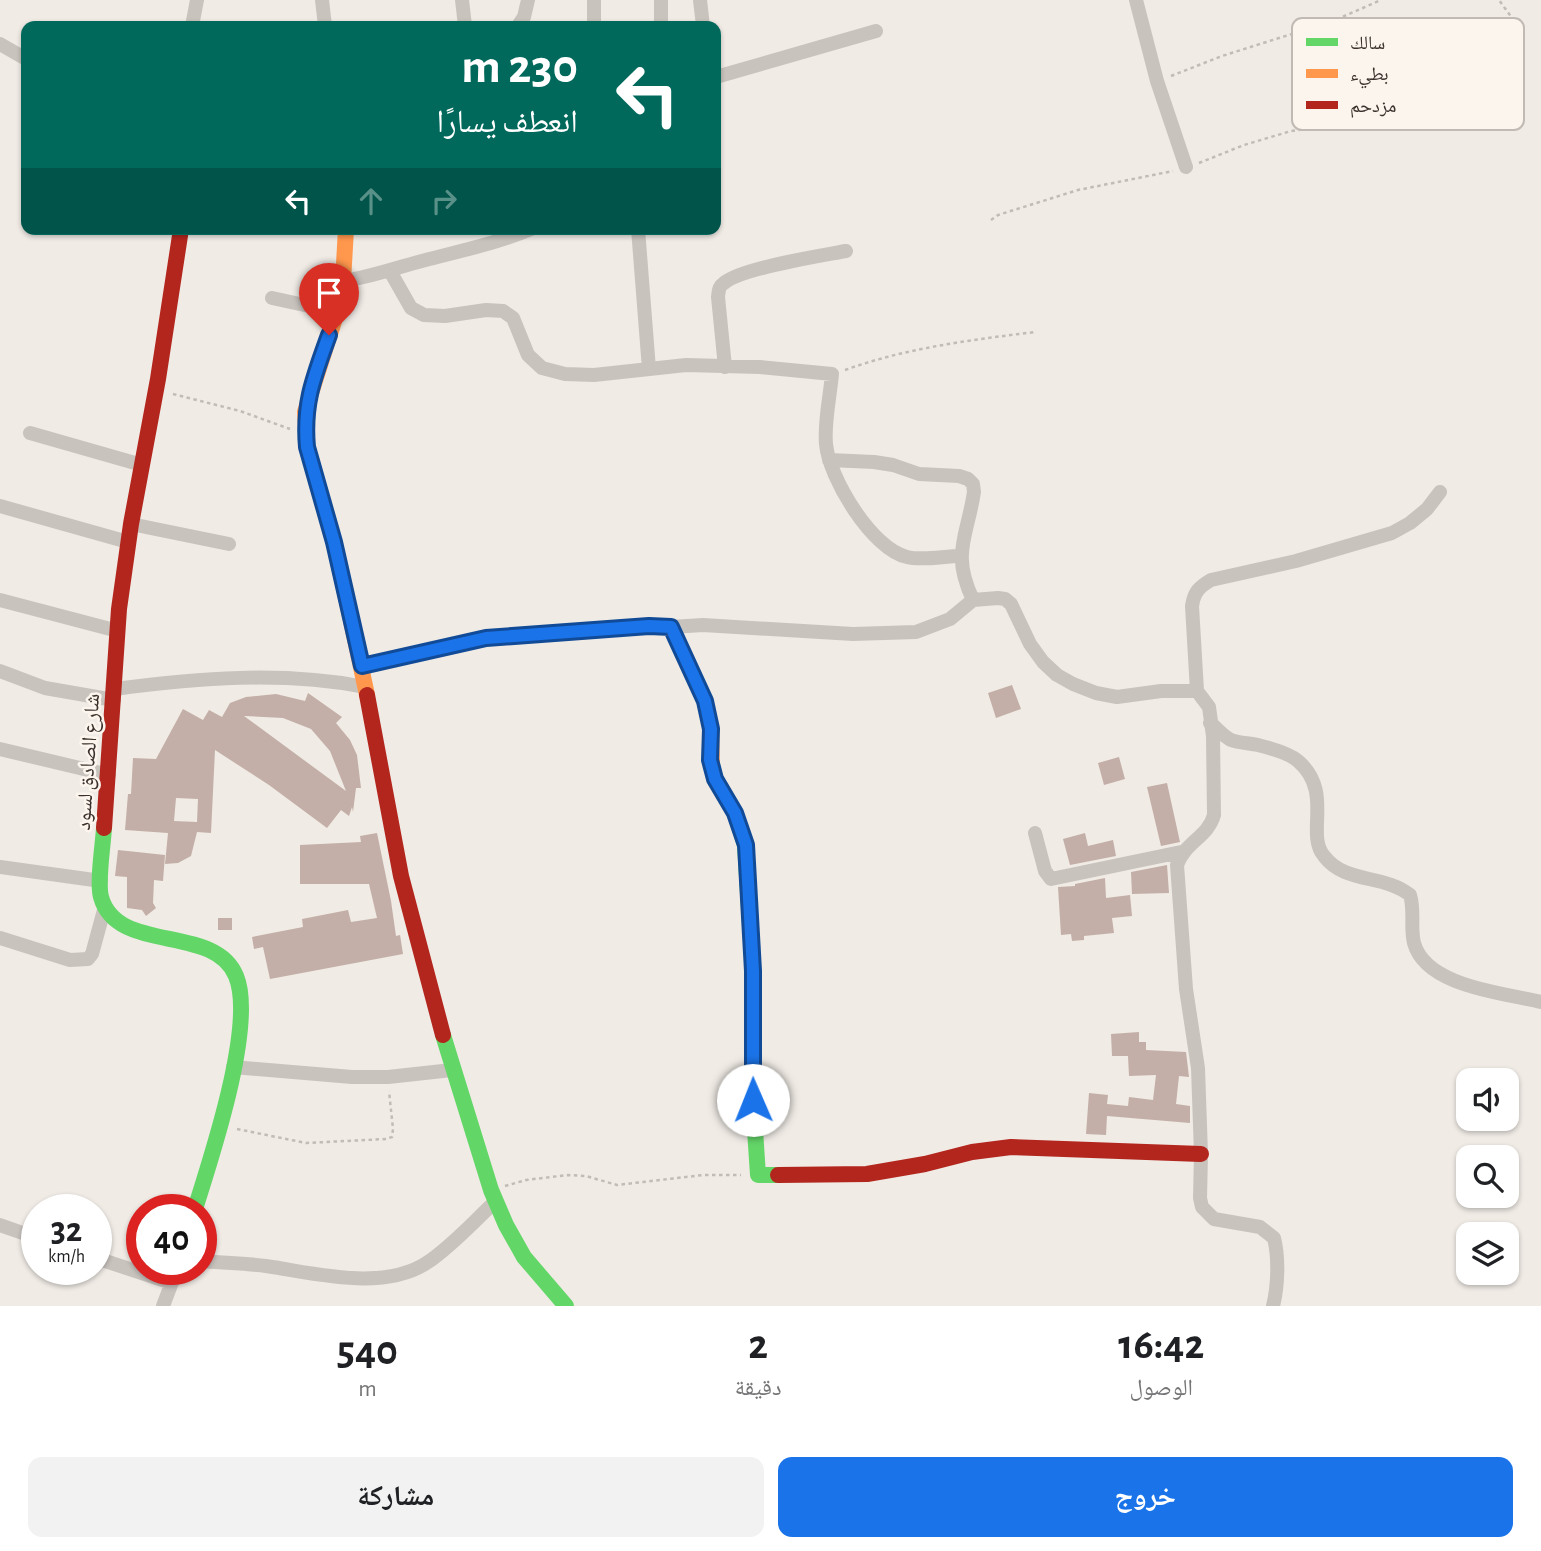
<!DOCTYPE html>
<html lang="ar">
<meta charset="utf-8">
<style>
:root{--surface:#fff;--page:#f2f2f2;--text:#202124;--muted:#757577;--accent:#1a73e8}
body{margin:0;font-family:"Alegreya Sans","Noto Naskh Arabic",sans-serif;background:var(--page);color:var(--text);direction:rtl;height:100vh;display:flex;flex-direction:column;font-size:26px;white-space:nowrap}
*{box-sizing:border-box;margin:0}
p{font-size:23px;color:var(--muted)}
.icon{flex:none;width:38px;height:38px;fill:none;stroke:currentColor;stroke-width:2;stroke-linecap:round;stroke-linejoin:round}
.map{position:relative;height:1306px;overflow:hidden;direction:ltr}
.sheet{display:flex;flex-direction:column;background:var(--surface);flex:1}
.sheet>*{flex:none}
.guide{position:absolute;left:21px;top:21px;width:700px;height:214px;border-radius:14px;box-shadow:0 2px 5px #0004;direction:rtl;background:#00695c;color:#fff;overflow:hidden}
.fabs{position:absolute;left:1456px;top:1068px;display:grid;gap:14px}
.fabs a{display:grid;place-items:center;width:63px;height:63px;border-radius:14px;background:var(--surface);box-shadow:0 2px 5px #0004;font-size:35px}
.speed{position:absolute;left:21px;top:1194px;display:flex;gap:14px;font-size:35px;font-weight:700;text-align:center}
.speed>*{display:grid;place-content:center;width:91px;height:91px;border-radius:50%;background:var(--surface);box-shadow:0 2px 5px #0004;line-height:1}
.speed small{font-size:18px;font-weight:400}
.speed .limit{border:10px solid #d22;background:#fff;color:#111}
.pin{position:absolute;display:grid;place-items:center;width:60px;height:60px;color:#fff;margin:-72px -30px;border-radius:50% 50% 50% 0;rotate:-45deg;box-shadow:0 0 7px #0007}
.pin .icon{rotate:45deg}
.me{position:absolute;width:77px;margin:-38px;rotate:359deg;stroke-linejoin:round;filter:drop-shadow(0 0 5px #0008)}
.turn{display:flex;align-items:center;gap:24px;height:147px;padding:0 28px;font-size:32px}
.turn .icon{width:91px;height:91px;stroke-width:2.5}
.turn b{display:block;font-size:49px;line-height:60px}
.lanes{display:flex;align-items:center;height:66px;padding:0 28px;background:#0003;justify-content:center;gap:35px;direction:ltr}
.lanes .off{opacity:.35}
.eta{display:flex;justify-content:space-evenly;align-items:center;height:119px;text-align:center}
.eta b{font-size:42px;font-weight:700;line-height:49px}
.action{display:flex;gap:14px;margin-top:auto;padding:14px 28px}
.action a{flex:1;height:80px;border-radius:14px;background:var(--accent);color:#fff;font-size:28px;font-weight:700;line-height:80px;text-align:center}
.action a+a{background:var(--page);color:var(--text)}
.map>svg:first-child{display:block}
.building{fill:#c3afa7;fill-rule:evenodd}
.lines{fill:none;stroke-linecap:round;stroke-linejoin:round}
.path{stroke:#c2bbb6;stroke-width:2.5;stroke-dasharray:3.5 3.5;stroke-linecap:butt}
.street{stroke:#c9c3be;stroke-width:14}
.fast{stroke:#63d668;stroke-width:16}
.slow{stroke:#ff974d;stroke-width:16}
.jam{stroke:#b3261e;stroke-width:16}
.route-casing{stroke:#114b97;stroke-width:18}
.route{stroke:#1a73e8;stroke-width:12}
.labels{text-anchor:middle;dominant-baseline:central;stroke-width:5;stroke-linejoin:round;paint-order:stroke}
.street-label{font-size:21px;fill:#3b302b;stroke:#fbf5ee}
.key{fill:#fbf5ee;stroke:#c1bab4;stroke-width:2}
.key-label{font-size:19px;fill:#3b302b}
</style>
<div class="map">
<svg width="1541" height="1306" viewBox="0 0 1541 1306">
<rect width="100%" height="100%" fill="#f0ebe5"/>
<path class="building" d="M 1012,685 L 1021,709 L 996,718 L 988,693 Z
M 308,693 L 342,717 L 336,723 L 350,740 L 357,755 L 361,788 L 356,788 L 353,812 L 352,807 L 349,816 L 341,810 L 327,828 L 269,785 L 215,750 L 211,833 L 197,832 L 191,856 L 178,863 L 165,864 L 168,833 L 125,830 L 128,794 L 131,794 L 133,758 L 156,759 L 183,709 L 203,720 L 209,710 L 222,717 L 230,703 L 246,697 L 276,694 L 305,701 ZM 244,716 L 283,718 L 311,729 L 330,751 L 346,791 ZM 176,798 L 198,799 L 197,822 L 174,821 Z
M 1119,757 L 1125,779 L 1104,785 L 1098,763 Z
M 1167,783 L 1180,842 L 1161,846 L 1147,787 Z
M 377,833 L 391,901 L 396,936 L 400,935 L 403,954 L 270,979 L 263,947 L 254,949 L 252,937 L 303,927 L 302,919 L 348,910 L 351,922 L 377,918 L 369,884 L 300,884 L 300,845 L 361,842 L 360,836 Z
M 1085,833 L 1088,846 L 1113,840 L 1116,856 L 1070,865 L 1063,839 Z
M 118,850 L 165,855 L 163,881 L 154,880 L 153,903 L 156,908 L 146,916 L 142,910 L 127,908 L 127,877 L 115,876 Z
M 1167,865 L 1169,893 L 1132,894 L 1131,872 Z
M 1105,878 L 1106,898 L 1130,895 L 1132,916 L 1112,918 L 1114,933 L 1084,936 L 1084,940 L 1072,941 L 1071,934 L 1061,935 L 1058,887 L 1075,886 L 1075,884 Z
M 218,918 L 232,918 L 232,930 L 218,930 Z
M 1139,1032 L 1139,1042 L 1146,1042 L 1146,1050 L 1186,1052 L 1189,1077 L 1179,1076 L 1176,1104 L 1190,1106 L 1190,1123 L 1107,1116 L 1106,1135 L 1086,1134 L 1089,1093 L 1108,1095 L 1107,1104 L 1128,1106 L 1129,1097 L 1153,1100 L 1156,1075 L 1129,1076 L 1128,1056 L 1112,1056 L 1111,1034 Z"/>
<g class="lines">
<path class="path" d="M 1171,76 L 1222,56 L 1333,21 L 1381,0
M 1199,163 L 1244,145 L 1291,131 L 1349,123 L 1427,97 L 1483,90 L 1500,82 L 1517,65 L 1522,56 L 1523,44 L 1520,29 L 1499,0
M 991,220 L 998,215 L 1078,190 L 1173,171
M 845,370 C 906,348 970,340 1035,332
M 173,394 L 240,411 L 290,429
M 237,1129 L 306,1143 L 386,1139 L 392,1137 L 393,1129 L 389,1091
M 505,1186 L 526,1180 L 568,1175 L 586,1176 L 617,1185 L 703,1175 L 741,1175"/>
<path class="street" d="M 322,0 L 325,26
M 462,0 L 465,26
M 661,0 L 661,26
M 700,0 L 703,26
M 1136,0 L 1157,81 L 1186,167
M 192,26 L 197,0
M 518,26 L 524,17 L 528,0
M 594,26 L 594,0
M 0,44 L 26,59
M 716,77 L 876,31
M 638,229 L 649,369
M 390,271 L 411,308 L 424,315 L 445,316 L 486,310 L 503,311 L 513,318 L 528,355 L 542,368 L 565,374 L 594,375 L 686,365 L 760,367 L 832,374 C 830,397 824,422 826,444 C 829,478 872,549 907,557 C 923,561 944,556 960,556
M 343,281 C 371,277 395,268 422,261 C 459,251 495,244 531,229
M 272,298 L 337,312
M 725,367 L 718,297 C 719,291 718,287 724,283 C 742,268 819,256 846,251
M 30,433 L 142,465
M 829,460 L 874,462 L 893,465 L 919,474 L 959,476 L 968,479 L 973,484 L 974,492 C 967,538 951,553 973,600 L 998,598 L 1005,599 L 1011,604 L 1030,644 L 1043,662 L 1057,675 L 1073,684 L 1096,693 L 1117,697 L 1161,691 L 1197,691
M 0,506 L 128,542
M 131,524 L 229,544
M 0,600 L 118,631
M 671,627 L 703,625 L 853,634 L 916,632 L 950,619 L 973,600
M 0,671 L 45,688 L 114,700
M 115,689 C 197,678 282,671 365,687
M 1210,723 C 1217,728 1224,737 1231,740 C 1239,743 1250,743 1258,745 C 1270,748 1289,753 1298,761 C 1334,792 1305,834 1324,856 C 1345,884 1384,874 1410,895 C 1415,911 1410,927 1414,943 C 1426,987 1505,993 1541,1002
M 0,749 L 109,775
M 1035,833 L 1045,871 L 1051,879 L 1181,852
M 0,867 L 101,881
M 0,938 L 70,960 L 88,959 L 92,954 L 104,910
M 233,1067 L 352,1077 L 388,1077 L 452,1070
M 0,1225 L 37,1238
M 96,1258 L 172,1283
M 201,1261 C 223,1263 244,1263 266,1266 C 315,1273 384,1292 428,1262 C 453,1245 474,1221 496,1201
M 163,1306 L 177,1269
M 1273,1306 C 1278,1286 1279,1258 1274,1238 L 1260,1227 L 1214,1219 L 1202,1207 L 1200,1198 L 1201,1154 L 1198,1068 L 1186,989 L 1177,865 C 1185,842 1208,837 1214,815 L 1213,736 L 1209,707 L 1197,691 L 1192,606 C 1194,592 1199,587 1211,580 L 1296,561 L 1392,533 L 1410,523 L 1427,509 L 1440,492"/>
<path class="fast" d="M 712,765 L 715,779 L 735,813 L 745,845 L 753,971 L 753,1100 L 758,1175 L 778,1175
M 104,828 C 103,845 97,882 101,897 C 117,955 215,923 236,976 C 256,1024 211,1158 195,1209
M 443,1035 L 491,1190 L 506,1225 L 524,1257 L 566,1306"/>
<path class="slow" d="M 346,229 L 343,281 L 337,312 L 305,412 L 307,447 L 334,542 L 367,695
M 362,666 L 486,638 L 649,626 L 671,627 L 705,701 L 711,729 L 712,765"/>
<path class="jam" d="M 367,695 L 401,876 L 443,1035
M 104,828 L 119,609 L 131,524 L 158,379 L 181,229
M 778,1175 L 867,1174 L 925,1164 L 972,1152 L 1011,1147 L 1201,1154"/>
</g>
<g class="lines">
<g class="route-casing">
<path id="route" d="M 329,335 C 314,377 303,403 307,447 L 334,542 L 362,666 L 486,638 L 649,626 L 671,627 L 705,701 L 711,729 L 710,760 L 715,779 L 735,813 L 746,845 L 753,971 L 753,1100"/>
</g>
<use href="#route" class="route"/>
</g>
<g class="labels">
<g class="street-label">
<text transform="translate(88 762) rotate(-86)">شارع الصادق لسود</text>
</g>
</g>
<rect x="1292" y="18" width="232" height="112" rx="10" class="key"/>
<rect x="1306" y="38" width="32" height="8" fill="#63d668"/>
<rect x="1306" y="69" width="32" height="9" fill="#ff974d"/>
<rect x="1306" y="101" width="32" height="8" fill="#b3261e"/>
<g class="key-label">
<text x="1350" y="49">سالك</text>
<text x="1350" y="80">بطيء</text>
<text x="1350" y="112">مزدحم</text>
</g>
</svg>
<div class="fabs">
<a><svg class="icon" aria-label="sound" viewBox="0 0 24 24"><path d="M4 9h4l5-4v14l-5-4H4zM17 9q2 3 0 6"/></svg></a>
<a><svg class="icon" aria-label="search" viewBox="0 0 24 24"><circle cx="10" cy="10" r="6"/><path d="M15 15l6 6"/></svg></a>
<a><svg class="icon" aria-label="layers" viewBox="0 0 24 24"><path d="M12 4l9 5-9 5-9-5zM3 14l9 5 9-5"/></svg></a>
</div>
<div class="speed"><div>32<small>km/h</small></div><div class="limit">40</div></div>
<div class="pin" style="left:329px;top:335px;background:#d93025"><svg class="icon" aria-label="arrive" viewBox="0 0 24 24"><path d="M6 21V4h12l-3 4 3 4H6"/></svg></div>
<svg class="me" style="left:753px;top:1100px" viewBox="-20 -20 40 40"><circle r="19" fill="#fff"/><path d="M0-13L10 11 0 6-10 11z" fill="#1a73e8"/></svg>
<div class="guide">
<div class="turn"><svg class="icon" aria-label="left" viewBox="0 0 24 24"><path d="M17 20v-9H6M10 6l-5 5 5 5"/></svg><div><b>230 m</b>انعطف يسارًا</div></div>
<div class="lanes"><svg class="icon" aria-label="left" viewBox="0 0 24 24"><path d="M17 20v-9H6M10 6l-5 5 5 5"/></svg><svg class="icon off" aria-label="ahead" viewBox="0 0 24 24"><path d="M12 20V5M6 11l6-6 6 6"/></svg><svg class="icon off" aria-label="right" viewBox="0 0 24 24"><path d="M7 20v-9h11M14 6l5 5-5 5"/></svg></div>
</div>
</div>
<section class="sheet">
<div class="eta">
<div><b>16:42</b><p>الوصول</p></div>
<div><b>2</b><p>دقيقة</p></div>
<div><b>540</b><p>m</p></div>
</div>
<div class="action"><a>خروج</a><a>مشاركة</a></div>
</section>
